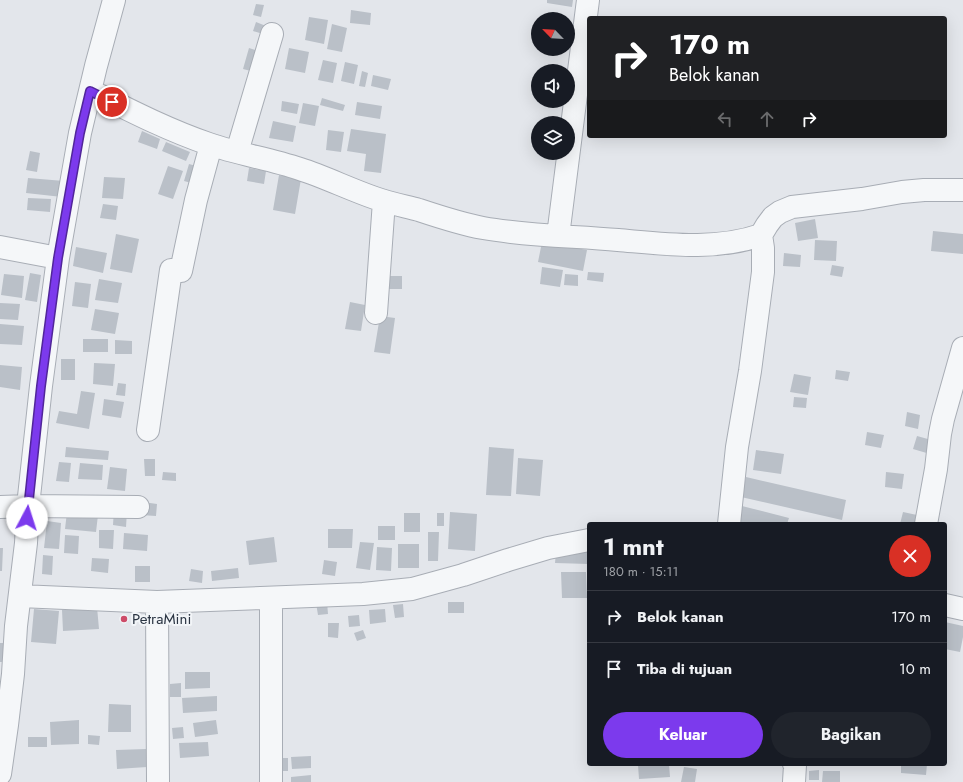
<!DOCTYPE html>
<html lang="id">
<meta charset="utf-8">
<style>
:root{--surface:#171b24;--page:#20242c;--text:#f1f3f6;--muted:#9ea1a6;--line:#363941;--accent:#7c3aed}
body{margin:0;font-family:Jost,sans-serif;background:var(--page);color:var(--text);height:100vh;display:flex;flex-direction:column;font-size:15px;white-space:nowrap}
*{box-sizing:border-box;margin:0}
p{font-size:13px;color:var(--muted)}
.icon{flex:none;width:22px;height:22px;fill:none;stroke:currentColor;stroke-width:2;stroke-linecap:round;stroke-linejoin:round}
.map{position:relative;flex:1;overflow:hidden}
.panel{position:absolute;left:587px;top:522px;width:360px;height:244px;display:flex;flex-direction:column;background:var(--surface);border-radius:4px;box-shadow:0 4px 16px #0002}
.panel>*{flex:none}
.hud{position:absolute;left:587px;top:16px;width:360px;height:122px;border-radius:4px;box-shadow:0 4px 16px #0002;background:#202124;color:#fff;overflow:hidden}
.needle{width:26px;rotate:295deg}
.fabs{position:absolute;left:531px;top:12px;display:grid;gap:8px}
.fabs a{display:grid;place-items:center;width:44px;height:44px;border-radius:50%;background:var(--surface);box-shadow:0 4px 16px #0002;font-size:20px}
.pin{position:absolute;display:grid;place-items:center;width:34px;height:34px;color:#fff;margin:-17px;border:2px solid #fff;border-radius:50%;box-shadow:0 1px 4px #0007}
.me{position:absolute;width:44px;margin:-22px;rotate:5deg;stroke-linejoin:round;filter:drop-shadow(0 0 3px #0008)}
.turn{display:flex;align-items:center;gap:14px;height:84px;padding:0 16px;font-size:18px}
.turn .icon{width:52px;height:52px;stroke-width:2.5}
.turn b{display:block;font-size:28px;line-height:34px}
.lanes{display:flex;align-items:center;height:38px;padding:0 16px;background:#0003;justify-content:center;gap:20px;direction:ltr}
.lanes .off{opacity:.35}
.round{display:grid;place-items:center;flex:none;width:42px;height:42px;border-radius:21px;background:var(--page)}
.headline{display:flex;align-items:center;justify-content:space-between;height:68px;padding:0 16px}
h1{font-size:24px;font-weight:700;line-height:30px}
.action{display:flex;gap:8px;margin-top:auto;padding:8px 16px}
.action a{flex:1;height:46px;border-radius:24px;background:var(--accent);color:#fff;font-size:16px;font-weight:700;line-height:46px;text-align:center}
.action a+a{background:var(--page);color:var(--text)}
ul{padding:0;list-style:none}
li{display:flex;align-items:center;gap:12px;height:52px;padding:0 16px;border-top:1px solid var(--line)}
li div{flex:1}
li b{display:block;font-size:15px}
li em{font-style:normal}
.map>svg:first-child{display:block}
.building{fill:#bac0c8}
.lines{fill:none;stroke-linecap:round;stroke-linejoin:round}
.minor-casing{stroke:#a8adb5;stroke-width:24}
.minor{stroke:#f5f7f9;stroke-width:22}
.route-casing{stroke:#51269a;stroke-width:10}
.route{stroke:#7c3aed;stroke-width:7}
.poi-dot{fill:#cd4b68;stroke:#f2f5f8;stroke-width:1.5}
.labels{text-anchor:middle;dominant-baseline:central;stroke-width:4;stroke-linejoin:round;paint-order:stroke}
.poi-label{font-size:15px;fill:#2b3543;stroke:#f2f5f8;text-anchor:start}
</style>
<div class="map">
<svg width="963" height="782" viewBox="0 0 963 782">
<rect width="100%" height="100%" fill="#e3e6eb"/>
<path class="building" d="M 547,0 L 573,0 L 572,7 L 547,3 Z
M 256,4 L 264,5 L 261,17 L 253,15 Z
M 351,10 L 371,13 L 370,25 L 350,23 Z
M 309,17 L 328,20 L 324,44 L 305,40 Z
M 256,22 L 266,26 L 263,34 L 253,31 Z
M 332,24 L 347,28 L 342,52 L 327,49 Z
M 249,48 L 261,52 L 255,72 L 243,69 Z
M 289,48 L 309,52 L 305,73 L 285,69 Z
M 323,60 L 337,63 L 333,83 L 318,80 Z
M 345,62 L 358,65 L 354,84 L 341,81 Z
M 362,71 L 368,73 L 365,87 L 359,86 Z
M 373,75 L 391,79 L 388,90 L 371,86 Z
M 322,98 L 345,105 L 343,111 L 320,105 Z
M 282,101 L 299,104 L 297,114 L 281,111 Z
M 357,102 L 382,106 L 380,119 L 355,115 Z
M 303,103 L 319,106 L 315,126 L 299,123 Z
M 273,121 L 296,126 L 293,142 L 269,138 Z
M 351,129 L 386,134 L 381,173 L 364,171 L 366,154 L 347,151 Z
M 328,130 L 344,132 L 341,152 L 326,150 Z
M 142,131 L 160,139 L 157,149 L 138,142 Z
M 166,142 L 190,152 L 186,161 L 162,151 Z
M 30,151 L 40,153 L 37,172 L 26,170 Z
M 189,164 L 200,167 L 195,184 L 184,181 Z
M 168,166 L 183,171 L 173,199 L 158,194 Z
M 249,168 L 266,171 L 264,184 L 247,181 Z
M 279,175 L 301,179 L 295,214 L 273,210 Z
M 104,177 L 125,178 L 123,199 L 102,198 Z
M 28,178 L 64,181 L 62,197 L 26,193 Z
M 28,198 L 51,199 L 50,212 L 27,210 Z
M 103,204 L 118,206 L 116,220 L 100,218 Z
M 815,219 L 818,238 L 798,241 L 795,223 Z
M 933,231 L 963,234 L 963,254 L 931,251 Z
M 116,234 L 139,239 L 132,273 L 110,269 Z
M 815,240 L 837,241 L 836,261 L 814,260 Z
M 542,242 L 587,250 L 583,271 L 538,262 Z
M 76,247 L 107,253 L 103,273 L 73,266 Z
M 784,253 L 801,255 L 800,267 L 783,266 Z
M 832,265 L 844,267 L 842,277 L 830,275 Z
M 542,267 L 563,270 L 560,287 L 540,284 Z
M 588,272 L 604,273 L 603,282 L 587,280 Z
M 30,273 L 41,275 L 37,302 L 25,300 Z
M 4,274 L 24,276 L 22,298 L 1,295 Z
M 565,274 L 578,275 L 578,286 L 564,285 Z
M 387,276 L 402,276 L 402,289 L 387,289 Z
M 99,279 L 122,283 L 118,303 L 95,300 Z
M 75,282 L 91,284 L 88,308 L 72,306 Z
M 350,302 L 365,305 L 361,331 L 345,329 Z
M 0,303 L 20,304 L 18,320 L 0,319 Z
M 95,309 L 119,313 L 115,334 L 91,330 Z
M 380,316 L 395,318 L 390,354 L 374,352 Z
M 0,324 L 24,326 L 22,345 L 0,344 Z
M 83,339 L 108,339 L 108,352 L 83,352 Z
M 115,340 L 132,341 L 132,354 L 115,354 Z
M 61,359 L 75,359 L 75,380 L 61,380 Z
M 94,363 L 115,364 L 113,386 L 93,384 Z
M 0,365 L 22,367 L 20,390 L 0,387 Z
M 836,370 L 850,372 L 848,381 L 835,379 Z
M 794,374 L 811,377 L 808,395 L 790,392 Z
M 118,383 L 126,384 L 125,396 L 116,395 Z
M 81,391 L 95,393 L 89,429 L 56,423 L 59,411 L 77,414 Z
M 794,397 L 807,398 L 806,408 L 793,407 Z
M 104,399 L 124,402 L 121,418 L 102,415 Z
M 907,412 L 920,415 L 918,429 L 905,426 Z
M 867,432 L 884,435 L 881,448 L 865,445 Z
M 917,436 L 935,441 L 930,454 L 913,449 Z
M 66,447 L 109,451 L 108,460 L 65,457 Z
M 489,447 L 514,449 L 511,496 L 486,495 Z
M 756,450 L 784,454 L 781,474 L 753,470 Z
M 518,458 L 543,460 L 540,496 L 516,494 Z
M 144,459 L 155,459 L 155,476 L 145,476 Z
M 59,462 L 71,463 L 69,482 L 56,481 Z
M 80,463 L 103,465 L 102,480 L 78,479 Z
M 110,467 L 127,469 L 125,491 L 107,489 Z
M 163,472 L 176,473 L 176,481 L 162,480 Z
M 886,472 L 904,474 L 902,489 L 885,487 Z
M 746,477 L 846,500 L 842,520 L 741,497 Z
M 143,502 L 157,504 L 156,516 L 141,515 Z
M 742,506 L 789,518 L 787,524 L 737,524 Z
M 114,509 L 127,511 L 126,527 L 113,525 Z
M 67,512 L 98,515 L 96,532 L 65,529 Z
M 450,512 L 477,514 L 475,551 L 448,549 Z
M 903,512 L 917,515 L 915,524 L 900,524 Z
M 404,513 L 420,513 L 420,532 L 404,532 Z
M 437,513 L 444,513 L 444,526 L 437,526 Z
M 47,521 L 61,523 L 59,549 L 44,548 Z
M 378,526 L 395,526 L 395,540 L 378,540 Z
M 328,529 L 353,529 L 352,548 L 328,548 Z
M 99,530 L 114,530 L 113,549 L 99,548 Z
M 428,532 L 439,532 L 438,561 L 428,561 Z
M 124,533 L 148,535 L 147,551 L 123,549 Z
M 65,535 L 79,536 L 78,554 L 64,553 Z
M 274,537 L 277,562 L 249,565 L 246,541 Z
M 360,542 L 374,543 L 370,570 L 356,568 Z
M 398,544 L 419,544 L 419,568 L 398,568 Z
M 377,547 L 392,548 L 391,571 L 376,570 Z
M 0,548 L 3,548 L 2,571 L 0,571 Z
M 556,552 L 589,552 L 589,564 L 555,563 Z
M 43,555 L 53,556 L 52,575 L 42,574 Z
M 92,558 L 109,559 L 108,573 L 91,571 Z
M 324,560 L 337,562 L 335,576 L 322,574 Z
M 135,566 L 150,566 L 150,582 L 135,582 Z
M 238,568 L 239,578 L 212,581 L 211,571 Z
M 191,569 L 203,571 L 202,583 L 189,581 Z
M 561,572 L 586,572 L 587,598 L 562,598 Z
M 327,602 L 328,614 L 318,615 L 316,603 Z
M 448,602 L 464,602 L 464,613 L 448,613 Z
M 403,604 L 404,617 L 395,618 L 393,605 Z
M 97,607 L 99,629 L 63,631 L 62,610 Z
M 34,609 L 59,611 L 56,644 L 31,642 Z
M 385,609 L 386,622 L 370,624 L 369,610 Z
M 359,615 L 360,626 L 349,627 L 348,616 Z
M 945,622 L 963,626 L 963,637 L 960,652 L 945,649 Z
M 328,623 L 339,623 L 338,638 L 328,637 Z
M 363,630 L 366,638 L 357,641 L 354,633 Z
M 0,643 L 7,643 L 7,662 L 0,662 Z
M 185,672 L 210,672 L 210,688 L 185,689 Z
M 181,683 L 181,697 L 170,697 L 170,684 Z
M 217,696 L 217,711 L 183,713 L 182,698 Z
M 109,704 L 131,705 L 131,732 L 108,732 Z
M 79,720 L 79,744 L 51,745 L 50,722 Z
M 216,720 L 218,734 L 195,737 L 193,723 Z
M 183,727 L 184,738 L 173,739 L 172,728 Z
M 88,735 L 100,736 L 99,745 L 88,744 Z
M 28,737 L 47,737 L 47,747 L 28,747 Z
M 208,742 L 209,756 L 180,758 L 179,743 Z
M 146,749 L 147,767 L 117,769 L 116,750 Z
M 311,756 L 311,768 L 292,769 L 291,757 Z
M 279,758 L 288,758 L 288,771 L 279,771 Z
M 647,764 L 669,764 L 670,777 L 639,779 L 638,765 Z
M 901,764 L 927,764 L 926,775 L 901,773 Z
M 684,767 L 697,769 L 695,782 L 681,782 Z
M 819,770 L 819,780 L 809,780 L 809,771 Z
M 823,771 L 840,771 L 840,782 L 822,782 Z
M 311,775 L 311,782 L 291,782 L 291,777 Z"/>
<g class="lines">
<g class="minor-casing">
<path id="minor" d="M 91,91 C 129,110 168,130 209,144 C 238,154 270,159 300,169 C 325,177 349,189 375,198 C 389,203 404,206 419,210 C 440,217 461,224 483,228 C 527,236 573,236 618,240 C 665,244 715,251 761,235 L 767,225 L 773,217 L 780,212 L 792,207 L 862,199 L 902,192 L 924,190 L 963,190
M 237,152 L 272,34
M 558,236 L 588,0
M 0,247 L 58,258
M 376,313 L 384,201
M 148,430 L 171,270 L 181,271 L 196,200 L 211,145
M 0,507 L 28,506 L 41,386 L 58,258 L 80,133 L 96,66 L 114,0
M 729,524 L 737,447 L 750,371 L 763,272 L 763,248 L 761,235
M 926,524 L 936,469 L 940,434 L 943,419 L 963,348
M 20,596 L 157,602 L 363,594 L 412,589 L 463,575 L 508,560 L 548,548 L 589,540
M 271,598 L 271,782
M 157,602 L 158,782
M 945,605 L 963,609
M 794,764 L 795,765 L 794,782
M 0,774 L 7,725 L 13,674 L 16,626 L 26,543 L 28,506 L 138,507"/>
</g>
<use href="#minor" class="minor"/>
</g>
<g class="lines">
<g class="route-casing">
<path id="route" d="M 27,518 L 41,386 L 58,258 L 80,133 L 90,91 L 112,102"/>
</g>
<use href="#route" class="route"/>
</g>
<circle class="poi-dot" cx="124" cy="619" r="4"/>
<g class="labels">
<g class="poi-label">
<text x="132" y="619">PetraMini</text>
</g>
</g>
</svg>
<div class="fabs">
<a><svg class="needle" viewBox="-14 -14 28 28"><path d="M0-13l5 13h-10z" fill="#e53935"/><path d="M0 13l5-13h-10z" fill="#9ea1a6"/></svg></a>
<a><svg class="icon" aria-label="sound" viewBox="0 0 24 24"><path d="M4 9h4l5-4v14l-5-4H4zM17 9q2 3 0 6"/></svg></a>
<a><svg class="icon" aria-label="layers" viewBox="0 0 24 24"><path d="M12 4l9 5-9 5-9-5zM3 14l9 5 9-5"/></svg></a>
</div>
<div class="pin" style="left:112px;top:102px;background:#d93025"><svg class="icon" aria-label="arrive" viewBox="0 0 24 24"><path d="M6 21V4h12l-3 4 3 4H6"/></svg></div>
<svg class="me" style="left:27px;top:518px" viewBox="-20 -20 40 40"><circle r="19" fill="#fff"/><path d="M0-13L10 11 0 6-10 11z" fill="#7c3aed"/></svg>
<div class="hud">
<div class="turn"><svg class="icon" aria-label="right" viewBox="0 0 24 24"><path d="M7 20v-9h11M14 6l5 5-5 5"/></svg><div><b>170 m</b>Belok kanan</div></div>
<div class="lanes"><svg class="icon off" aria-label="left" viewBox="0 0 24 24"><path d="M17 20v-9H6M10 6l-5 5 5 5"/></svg><svg class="icon off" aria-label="ahead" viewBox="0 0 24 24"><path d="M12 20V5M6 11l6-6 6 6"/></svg><svg class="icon" aria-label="right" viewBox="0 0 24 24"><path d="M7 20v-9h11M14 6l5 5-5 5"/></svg></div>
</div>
<section class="panel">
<div class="headline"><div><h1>1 mnt</h1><p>180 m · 15:11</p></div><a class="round" style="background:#d93025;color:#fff"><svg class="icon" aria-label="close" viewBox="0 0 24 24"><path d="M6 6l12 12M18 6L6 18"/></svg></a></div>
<ul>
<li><svg class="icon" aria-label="right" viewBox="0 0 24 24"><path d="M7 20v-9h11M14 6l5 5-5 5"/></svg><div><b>Belok kanan</b></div><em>170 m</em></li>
<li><svg class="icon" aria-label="arrive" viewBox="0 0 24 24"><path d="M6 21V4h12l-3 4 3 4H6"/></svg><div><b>Tiba di tujuan</b></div><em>10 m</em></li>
</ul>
<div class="action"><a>Keluar</a><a>Bagikan</a></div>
</section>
</div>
